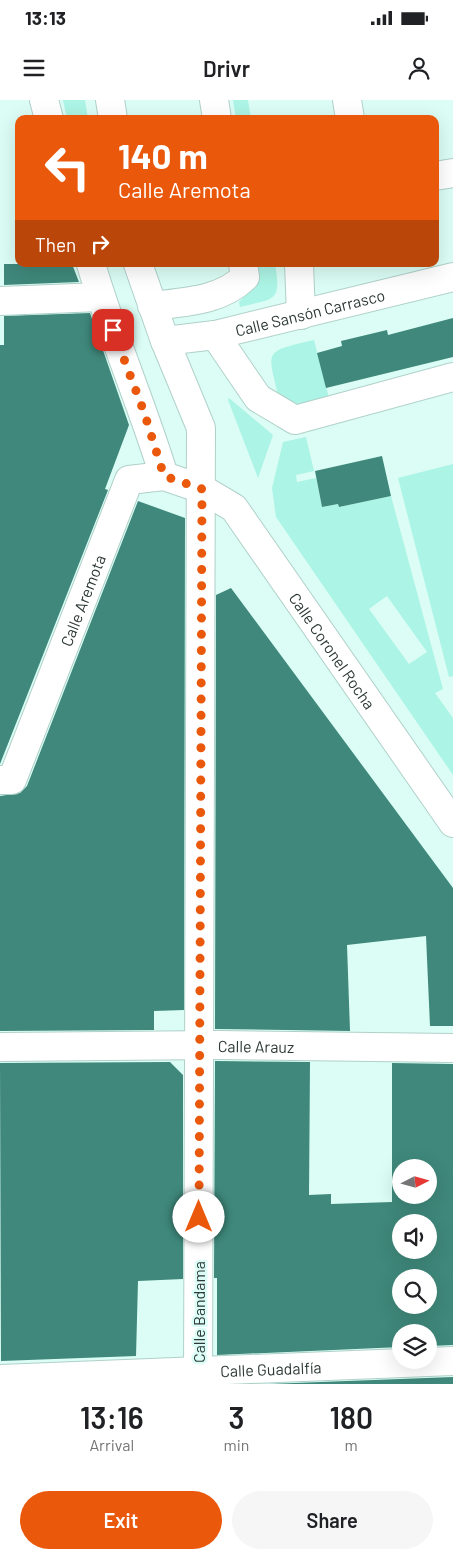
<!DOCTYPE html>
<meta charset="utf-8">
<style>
:root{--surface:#fff;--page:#f6f6f6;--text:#202124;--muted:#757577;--accent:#ea580c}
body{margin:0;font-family:Barlow,sans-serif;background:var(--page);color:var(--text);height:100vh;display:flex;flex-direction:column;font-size:19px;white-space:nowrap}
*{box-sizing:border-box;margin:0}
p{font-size:16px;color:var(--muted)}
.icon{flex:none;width:28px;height:28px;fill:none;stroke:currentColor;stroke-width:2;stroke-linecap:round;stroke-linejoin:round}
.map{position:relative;height:1284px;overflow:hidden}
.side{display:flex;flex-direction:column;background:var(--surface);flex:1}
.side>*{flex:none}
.hud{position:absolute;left:15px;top:15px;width:424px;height:152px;border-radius:10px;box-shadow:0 5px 20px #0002;background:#ea580c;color:#fff;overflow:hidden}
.needle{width:32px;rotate:84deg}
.buttons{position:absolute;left:392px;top:1059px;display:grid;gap:10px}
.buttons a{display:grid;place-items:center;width:45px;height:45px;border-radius:50%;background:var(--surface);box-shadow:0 5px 20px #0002;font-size:25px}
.pin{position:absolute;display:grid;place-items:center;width:42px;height:42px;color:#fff;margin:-21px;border-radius:10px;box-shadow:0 2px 8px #0006}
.me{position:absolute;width:55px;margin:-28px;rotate:0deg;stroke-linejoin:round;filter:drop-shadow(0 0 4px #0008)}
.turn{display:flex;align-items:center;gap:18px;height:105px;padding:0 20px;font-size:22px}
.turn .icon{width:65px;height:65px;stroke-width:2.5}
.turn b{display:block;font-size:35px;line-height:42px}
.then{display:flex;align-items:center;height:48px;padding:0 20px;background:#0003;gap:10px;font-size:19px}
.eta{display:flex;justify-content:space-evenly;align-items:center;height:85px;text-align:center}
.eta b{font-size:30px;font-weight:600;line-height:35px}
.action{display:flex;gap:10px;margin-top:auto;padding:10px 20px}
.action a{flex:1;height:58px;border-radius:30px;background:var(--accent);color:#fff;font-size:20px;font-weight:600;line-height:58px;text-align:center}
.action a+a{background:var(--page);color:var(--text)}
.status{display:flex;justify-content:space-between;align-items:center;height:35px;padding:0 25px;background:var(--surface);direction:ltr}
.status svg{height:14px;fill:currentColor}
header{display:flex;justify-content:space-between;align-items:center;height:65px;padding:0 20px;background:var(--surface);font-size:22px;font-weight:600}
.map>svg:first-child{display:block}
.green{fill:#acf4e5;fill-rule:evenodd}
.building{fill:#3f887b;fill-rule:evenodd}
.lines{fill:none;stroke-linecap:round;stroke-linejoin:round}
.minor-casing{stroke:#b0d1c9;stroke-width:30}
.minor{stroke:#fff;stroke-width:28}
.route{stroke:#ea580c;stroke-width:9;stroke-dasharray:0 16.2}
.labels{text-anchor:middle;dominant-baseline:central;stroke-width:5;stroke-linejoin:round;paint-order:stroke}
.street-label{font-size:16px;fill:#2c3936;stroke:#dbfdf5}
</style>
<div class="status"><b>13:13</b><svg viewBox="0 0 49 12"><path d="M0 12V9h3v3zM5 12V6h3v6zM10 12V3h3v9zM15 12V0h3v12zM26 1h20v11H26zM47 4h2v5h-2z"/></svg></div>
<header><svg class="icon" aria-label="menu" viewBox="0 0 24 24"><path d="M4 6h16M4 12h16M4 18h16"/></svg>Drivr<svg class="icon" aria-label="person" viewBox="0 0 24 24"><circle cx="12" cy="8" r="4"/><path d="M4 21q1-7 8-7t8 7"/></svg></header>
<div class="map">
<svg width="453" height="1284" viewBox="0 0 453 1284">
<rect width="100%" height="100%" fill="#dbfdf5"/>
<path class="green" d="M 63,0 L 85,0 L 88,19 L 67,19 Z
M 233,0 L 248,0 L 251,19 L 236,19 Z
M 258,164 L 275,164 C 282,203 274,198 240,207 L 239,202 C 250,190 258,180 258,164 Z
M 314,240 L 329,298 L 291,305 L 279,299 C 267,249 263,252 314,240 Z
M 229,298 L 273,335 L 258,378 L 228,300 Z
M 306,337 L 314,371 L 296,375 L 297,382 L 316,378 L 322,407 L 338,404 L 339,407 L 391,396 L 443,589 L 435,593 L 453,618 L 453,675 L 276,417 L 272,388 L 283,342 ZM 387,496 L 427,552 L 409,564 L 369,509 Z
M 453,364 L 453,576 L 449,577 L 398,378 Z"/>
<path class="building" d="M 4,164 L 72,164 L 79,182 L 4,185 Z
M 90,213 L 129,325 L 105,389 L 108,390 L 0,664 L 0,245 L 4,245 L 4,216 Z
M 453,218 L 453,257 L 326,288 L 317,253 L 342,246 L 341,241 L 387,230 L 388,235 Z
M 382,356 L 391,396 L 339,407 L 338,404 L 322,407 L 315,371 Z
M 138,401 L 185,418 L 184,910 L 154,911 L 154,930 L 0,931 L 0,696 L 20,693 L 27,686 Z
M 231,488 L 453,788 L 453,926 L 430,926 L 426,836 L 347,845 L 350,931 L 215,929 L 216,495 Z
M 215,961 L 310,962 L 309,1095 L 331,1094 L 331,1104 L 392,1102 L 392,963 L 453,964 L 453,1245 L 429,1246 L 429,1232 L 401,1232 L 401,1247 L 217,1255 L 217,1178 L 214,1178 ZM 401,1068 L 429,1068 L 429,1095 L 401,1095 ZM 401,1122 L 429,1122 L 429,1150 L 401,1150 ZM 401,1178 L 429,1178 L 429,1205 L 401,1205 Z
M 170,962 L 183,975 L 183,1179 L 138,1181 L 136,1256 L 1,1261 L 0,963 Z
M 453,1277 L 453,1284 L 268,1284 Z"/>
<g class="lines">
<g class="minor-casing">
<g id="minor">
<path d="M 44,0 L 49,19"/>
<path d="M 110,0 L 113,19"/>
<path d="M 214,0 L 217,19"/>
<path d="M 347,0 L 350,19"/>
<path d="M 435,76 L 453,73"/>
<path d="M 91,164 C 112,236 142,304 164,376"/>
<path d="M 138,164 L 165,241 L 201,328 L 198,1284"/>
<path d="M 299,164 L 301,215"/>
<path d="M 0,201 L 100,197"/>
<path d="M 152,206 C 185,202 221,201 245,177 L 243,164"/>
<path d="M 215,235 L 258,298 L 295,320 L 453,277"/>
<path id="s1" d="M 165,241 L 215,235 L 453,177"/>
<path id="s2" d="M 0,680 L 12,680 L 129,380 L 164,376 L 202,389 L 234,408 L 453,723"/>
<path id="s3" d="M 0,947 L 216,945 L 453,948"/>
<path id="s4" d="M 0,1279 L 453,1261"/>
</g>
</g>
<use href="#minor" class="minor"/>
</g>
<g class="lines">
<path class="route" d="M 113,230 L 144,312 L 164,376 L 202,389 L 199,1117"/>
</g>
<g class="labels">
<g class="street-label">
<text stroke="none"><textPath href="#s1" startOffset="148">Calle Sansón Carrasco</textPath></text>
<text stroke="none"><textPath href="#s2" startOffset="205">Calle Aremota</textPath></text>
<text stroke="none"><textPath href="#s2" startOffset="620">Calle Coronel Rocha</textPath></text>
<text stroke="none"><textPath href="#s3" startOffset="256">Calle Arauz</textPath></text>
<text transform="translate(198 1212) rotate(-90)">Calle Bandama</text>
<text stroke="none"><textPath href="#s4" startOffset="271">Calle Guadalfía</textPath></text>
</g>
</g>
</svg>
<div class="buttons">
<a><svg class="needle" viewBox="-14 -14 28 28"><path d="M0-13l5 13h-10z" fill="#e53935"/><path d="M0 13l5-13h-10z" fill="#757577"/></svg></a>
<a><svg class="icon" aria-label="sound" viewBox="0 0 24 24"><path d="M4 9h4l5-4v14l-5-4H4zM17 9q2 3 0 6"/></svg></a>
<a><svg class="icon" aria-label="search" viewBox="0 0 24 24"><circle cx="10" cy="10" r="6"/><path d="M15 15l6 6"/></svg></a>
<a><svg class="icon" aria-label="layers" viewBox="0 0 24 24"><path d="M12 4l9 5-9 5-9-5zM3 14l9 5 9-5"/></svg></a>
</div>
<div class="pin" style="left:113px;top:230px;background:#d93025"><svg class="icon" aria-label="arrive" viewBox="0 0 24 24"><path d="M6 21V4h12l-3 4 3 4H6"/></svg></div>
<svg class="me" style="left:199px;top:1117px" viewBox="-20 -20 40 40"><circle r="19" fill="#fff"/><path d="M0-13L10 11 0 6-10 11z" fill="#ea580c"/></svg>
<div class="hud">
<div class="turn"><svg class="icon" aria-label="left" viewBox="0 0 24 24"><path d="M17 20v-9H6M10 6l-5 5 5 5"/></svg><div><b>140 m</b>Calle Aremota</div></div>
<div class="then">Then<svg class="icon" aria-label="right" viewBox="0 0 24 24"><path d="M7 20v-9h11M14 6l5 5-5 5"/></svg></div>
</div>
</div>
<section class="side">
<div class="eta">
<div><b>13:16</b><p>Arrival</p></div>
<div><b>3</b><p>min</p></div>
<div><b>180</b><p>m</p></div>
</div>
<div class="action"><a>Exit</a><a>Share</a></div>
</section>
